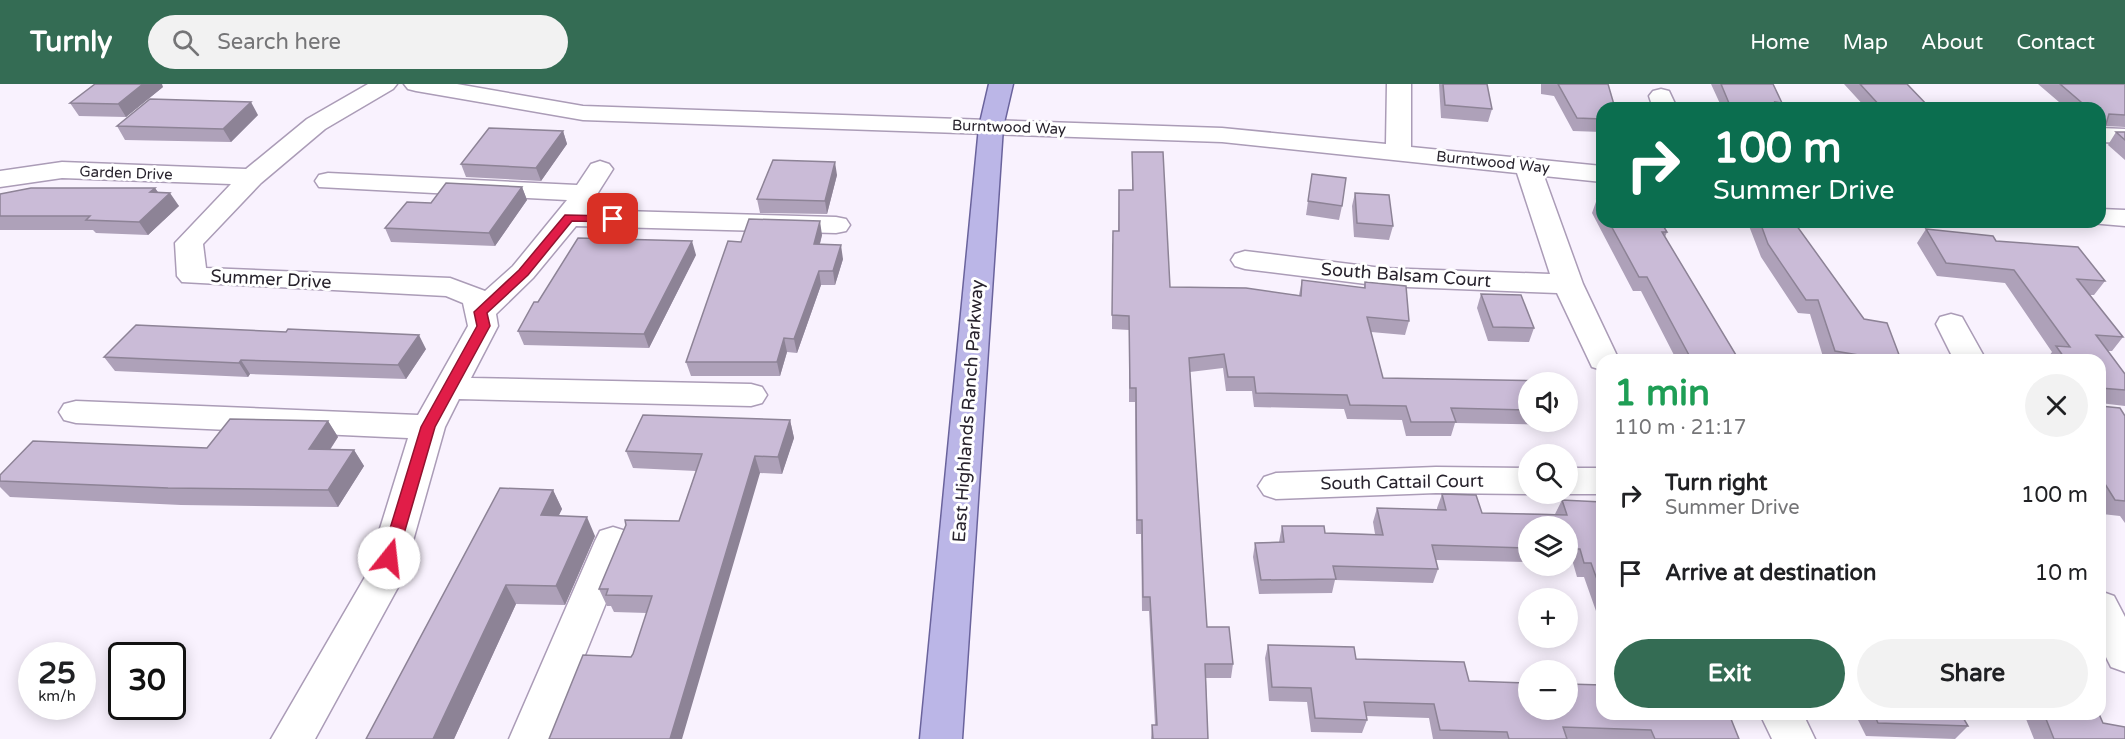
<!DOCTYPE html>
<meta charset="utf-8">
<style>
:root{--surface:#fff;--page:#f2f2f2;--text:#202124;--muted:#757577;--accent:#346c54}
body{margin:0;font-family:"Varela Round",sans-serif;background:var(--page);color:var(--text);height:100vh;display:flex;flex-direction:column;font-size:22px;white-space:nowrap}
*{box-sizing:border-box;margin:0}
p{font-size:20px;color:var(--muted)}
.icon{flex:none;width:33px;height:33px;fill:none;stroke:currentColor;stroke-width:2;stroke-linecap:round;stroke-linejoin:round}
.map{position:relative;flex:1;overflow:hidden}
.details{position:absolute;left:1596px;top:270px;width:510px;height:366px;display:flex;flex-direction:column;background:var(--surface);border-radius:18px;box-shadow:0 3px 15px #0003}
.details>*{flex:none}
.guide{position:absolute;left:1596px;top:18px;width:510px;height:126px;border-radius:18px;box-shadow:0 3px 15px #0003;background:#0b6e4f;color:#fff;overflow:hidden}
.controls{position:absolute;left:1518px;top:288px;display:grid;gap:12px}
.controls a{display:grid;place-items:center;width:60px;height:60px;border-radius:50%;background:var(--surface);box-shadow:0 3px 15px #0003;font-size:30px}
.speed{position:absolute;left:18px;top:558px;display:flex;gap:12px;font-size:30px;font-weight:700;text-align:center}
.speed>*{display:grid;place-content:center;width:78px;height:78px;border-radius:50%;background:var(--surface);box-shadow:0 3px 15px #0003;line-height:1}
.speed small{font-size:15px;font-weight:400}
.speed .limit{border:3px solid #111;border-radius:9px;background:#fff;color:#111}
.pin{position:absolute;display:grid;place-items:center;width:51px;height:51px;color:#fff;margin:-26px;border-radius:12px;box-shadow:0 3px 9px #0006}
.me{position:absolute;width:66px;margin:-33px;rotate:16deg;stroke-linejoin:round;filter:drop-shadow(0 0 4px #0008)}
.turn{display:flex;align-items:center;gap:21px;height:126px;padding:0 18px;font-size:27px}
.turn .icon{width:78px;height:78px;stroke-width:2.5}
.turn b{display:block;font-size:42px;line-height:51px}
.round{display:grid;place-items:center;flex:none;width:63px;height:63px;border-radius:32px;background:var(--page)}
.headline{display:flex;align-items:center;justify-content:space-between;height:102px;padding:0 18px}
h1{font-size:36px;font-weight:800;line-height:45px;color:#1e9e55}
.cta{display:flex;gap:12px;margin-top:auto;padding:12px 18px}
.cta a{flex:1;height:69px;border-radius:36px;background:var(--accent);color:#fff;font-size:24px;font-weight:800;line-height:69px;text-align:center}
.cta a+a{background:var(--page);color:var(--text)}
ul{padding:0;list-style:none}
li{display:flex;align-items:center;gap:18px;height:78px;padding:0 18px}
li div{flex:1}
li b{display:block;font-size:22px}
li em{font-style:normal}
header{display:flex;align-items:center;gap:36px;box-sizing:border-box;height:84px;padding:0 30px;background:var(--accent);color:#fff}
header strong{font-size:28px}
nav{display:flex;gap:33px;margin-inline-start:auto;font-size:21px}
.search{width:420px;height:54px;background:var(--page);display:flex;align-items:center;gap:15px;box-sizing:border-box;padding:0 21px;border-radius:33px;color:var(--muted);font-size:22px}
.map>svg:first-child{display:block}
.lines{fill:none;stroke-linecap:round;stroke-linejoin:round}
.minor-casing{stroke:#ab9cb7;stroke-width:3}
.major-casing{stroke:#6a639c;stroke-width:3}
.minor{fill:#fff;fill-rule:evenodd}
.major{fill:#bbb6e7;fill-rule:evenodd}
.wall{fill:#aea1b9}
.shaded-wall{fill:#8d8396}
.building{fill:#cabbd7;stroke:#8d8396;stroke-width:1.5}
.route{fill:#e11d48;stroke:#92132f;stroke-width:1.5}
.labels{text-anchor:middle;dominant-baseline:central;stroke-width:6;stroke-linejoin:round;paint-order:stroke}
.far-street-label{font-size:15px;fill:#28232d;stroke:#fff}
.street-label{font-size:18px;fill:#28232d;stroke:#fff}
</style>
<header>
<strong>Turnly</strong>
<div class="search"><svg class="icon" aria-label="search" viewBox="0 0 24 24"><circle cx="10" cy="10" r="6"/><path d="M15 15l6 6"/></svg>Search here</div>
<nav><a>Home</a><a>Map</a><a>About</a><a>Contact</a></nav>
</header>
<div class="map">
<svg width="2125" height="655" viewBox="0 0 2125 655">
<rect width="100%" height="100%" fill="#f9f2fe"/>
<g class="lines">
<g class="minor-casing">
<path id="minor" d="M 368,0 L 397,0 L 393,5 L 325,45 L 261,99 L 203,160 L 206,184 L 450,194 L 485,207 L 513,182 L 567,116 L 319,103 L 315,97 L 319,91 L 328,89 L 577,101 L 591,80 L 600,77 L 609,80 L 613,85 L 587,126 L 836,133 L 846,135 L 850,141 L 846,147 L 836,149 L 576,142 L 533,194 L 496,230 L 498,242 L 471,294 L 751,300 L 762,303 L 767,311 L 762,319 L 751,322 L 459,315 L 445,343 L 402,496 L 315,655 L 271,655 L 365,493 L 408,354 L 76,339 L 64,336 L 59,328 L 64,320 L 76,317 L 418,331 L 468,242 L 463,219 L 446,212 L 182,198 L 177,192 L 175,159 L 231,100 L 62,94 L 0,103 L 0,87 L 62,78 L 246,85 L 307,35 Z
M 404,0 L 457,0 L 583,22 L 1222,44 L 1386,60 L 1387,0 L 1411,0 L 1411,63 L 1602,82 L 1602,98 L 1544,92 L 1583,200 L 1619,276 L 1602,276 L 1602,286 L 1592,283 L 1557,209 L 1382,202 L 1245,185 L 1235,182 L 1231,176 L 1235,170 L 1245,167 L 1382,184 L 1550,190 L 1517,89 L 1222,58 L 583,36 L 416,7 L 408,5 Z
M 1661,5 L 1669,7 L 1677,24 L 1653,24 L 1649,12 L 1653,7 Z
M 2100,44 L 2125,45 L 2125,59 L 2100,58 Z
M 2100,125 L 2125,126 L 2125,142 L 2090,139 L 2100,138 Z
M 1951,230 L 1962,233 L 1986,276 L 1954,276 L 1936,240 L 1940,233 Z
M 1436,383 L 1528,384 L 1529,410 L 1436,409 L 1276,415 L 1264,411 L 1258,402 L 1264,393 L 1276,389 Z
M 1568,384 L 1602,384 L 1602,410 L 1567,410 Z
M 613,443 L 626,447 L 631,457 L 551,655 L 509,655 L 595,457 L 600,447 Z
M 2100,507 L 2114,512 L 2125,533 L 2125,588 L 2111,583 L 2100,561 Z
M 1760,630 L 1803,630 L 1815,655 L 1772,655 Z"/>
</g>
<g class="major-casing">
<path id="major" d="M 989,0 L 1013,0 L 1003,43 L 962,655 L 920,655 L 979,43 Z"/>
</g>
<use href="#minor" class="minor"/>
<use href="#major" class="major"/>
</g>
<path class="wall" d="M 1439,0 L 1487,0 L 1492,25 L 1488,38 L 1441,34 Z
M 1541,0 L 1608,0 L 1602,24 L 1602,48 L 1573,47 L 1554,12 L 1541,10 Z
M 1711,0 L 1773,0 L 1782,19 L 1780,24 L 1722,24 Z
M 1844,0 L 1907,0 L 1930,24 L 1866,24 Z
M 2038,0 L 2125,0 L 2125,43 L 2105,42 L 2100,49 L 2100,24 L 2066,24 Z
M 163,3 L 126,33 L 79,32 L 70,19 Z
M 258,31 L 231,58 L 125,56 L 117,42 Z
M 563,47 L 567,60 L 541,97 L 466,93 L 461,80 Z
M 2116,48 L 2125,48 L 2125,76 L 2108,61 Z
M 1132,68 L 1170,203 L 1299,211 L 1302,196 L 1364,204 L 1365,198 L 1409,237 L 1405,251 L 1371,248 L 1383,294 L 1528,298 L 1528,338 L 1561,338 L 1559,341 L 1455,339 L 1451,352 L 1406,352 L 1402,336 L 1347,335 L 1344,325 L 1254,323 L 1252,307 L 1226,307 L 1223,284 L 1190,288 L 1207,543 L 1233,580 L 1231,594 L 1206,594 L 1208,655 L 1151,655 L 1152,641 L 1155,641 L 1149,527 L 1142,527 L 1141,450 L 1136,450 L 1135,318 L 1129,318 L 1129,246 L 1112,245 L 1112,161 L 1118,147 L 1119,106 L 1132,106 Z
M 1312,90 L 1342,122 L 1339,136 L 1306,131 Z
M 837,91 L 827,130 L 760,129 L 757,115 Z
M 522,103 L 527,116 L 495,162 L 391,158 L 385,144 L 431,119 Z
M 155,104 L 158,108 L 179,122 L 148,151 L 96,149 L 93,146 L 0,146 L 0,110 Z
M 1355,109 L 1393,142 L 1389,156 L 1354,153 L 1352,122 Z
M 1597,115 L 1602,115 L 1602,138 L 1661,138 L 1667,148 L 1665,153 L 1739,276 L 1674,276 L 1675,273 L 1641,207 L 1633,207 L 1592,129 Z
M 1751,138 L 1794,138 L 1864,235 L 1901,276 L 1824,276 L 1810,230 L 1798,229 L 1761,173 L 1749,142 Z
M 1926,145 L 1996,157 L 2105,197 L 2094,211 L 2090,211 L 2123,253 L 2112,267 L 2108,267 L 2125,290 L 2125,322 L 2100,319 L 2100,276 L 2046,276 L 2052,268 L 2005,199 L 1937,192 L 1917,159 Z
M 822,151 L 820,160 L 843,175 L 835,201 L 821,201 L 797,269 L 787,268 L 780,292 L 691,292 L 686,278 L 741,158 Z
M 696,171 L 649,264 L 524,261 L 518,247 L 538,218 Z
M 1481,210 L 1534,244 L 1529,258 L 1488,257 L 1477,224 Z
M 426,265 L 406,295 L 250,290 L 248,293 L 115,287 L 104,273 Z
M 2100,322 L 2125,332 L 2125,439 L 2120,432 L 2102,430 L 2100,427 Z
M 790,336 L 794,354 L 782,390 L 760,389 L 631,573 L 633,570 L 647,529 L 614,528 L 611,522 L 607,522 L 599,505 L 679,437 L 696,387 L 633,384 L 626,367 Z
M 328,337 L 338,353 L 330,366 L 354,366 L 364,382 L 338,423 L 181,421 L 10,413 L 0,403 L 0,391 L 207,364 Z
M 553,406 L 562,425 L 558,432 L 595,452 L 565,521 L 516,520 L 454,655 L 366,655 Z
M 1442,410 L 1482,429 L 1555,430 L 1562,416 L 1602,418 L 1602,544 L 1584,493 L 1577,493 L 1573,479 L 1568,479 L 1568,442 L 1528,442 L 1528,478 L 1436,476 L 1438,485 L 1433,499 L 1335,496 L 1332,509 L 1259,510 L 1253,473 L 1255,459 L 1279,458 L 1282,442 L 1325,449 L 1375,450 L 1373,438 L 1377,424 L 1437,426 L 1437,424 Z
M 1268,561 L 1356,575 L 1469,597 L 1739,655 L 1433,655 L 1429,634 L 1366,632 L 1367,636 L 1362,649 L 1311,648 L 1307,618 L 1269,617 L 1265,574 Z
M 1855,630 L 1961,630 L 1968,642 L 1955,655 L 1866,652 Z
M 2024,630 L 2099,630 L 2103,639 L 2125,655 L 2034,655 Z"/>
<path class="shaded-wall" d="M 143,0 L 162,0 L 163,3 L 126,33 L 118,20 Z
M 251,18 L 258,31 L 231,58 L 223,45 Z
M 563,47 L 567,60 L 541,97 L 536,84 Z
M 835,78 L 837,91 L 827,130 L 825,117 Z
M 522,103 L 527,116 L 495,162 L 489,149 Z
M 155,104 L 163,116 L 170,109 L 179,122 L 148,151 L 139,138 L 150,108 Z
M 820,137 L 822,151 L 816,174 L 814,160 Z
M 692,157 L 696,171 L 649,264 L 644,250 Z
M 841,161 L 843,175 L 835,201 L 833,187 Z
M 819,187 L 821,201 L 797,269 L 794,255 Z
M 419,251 L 426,265 L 406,295 L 398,281 Z
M 784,254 L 787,268 L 780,292 L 777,278 Z
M 241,276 L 250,290 L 248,293 L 239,279 Z
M 790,336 L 794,354 L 782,390 L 778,373 Z
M 328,337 L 338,353 L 319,382 L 309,365 Z
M 354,366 L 364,382 L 338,423 L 328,406 Z
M 755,372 L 760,389 L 682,655 L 670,655 Z
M 553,406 L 562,425 L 550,450 L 541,431 Z
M 587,433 L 595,452 L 565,521 L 556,502 Z
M 506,501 L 516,520 L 454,655 L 433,655 Z"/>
<path class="building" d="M 95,0 L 143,0 L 118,20 L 70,19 Z
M 1443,0 L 1487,0 L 1492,25 L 1445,21 Z
M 1558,0 L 1608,0 L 1615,24 L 1602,24 L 1602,35 L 1577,34 Z
M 1721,0 L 1773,0 L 1782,19 L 1775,18 L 1778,24 L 1731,24 Z
M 1860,0 L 1907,0 L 1930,24 L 1882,24 Z
M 2060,0 L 2125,0 L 2125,31 L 2109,30 L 2106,40 L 2100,34 L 2100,24 L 2088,24 Z
M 150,15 L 251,18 L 223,45 L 117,42 Z
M 489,44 L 563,47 L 536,84 L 461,80 Z
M 2116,48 L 2125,48 L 2125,56 Z
M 1132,68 L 1163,68 L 1170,203 L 1246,204 L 1301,212 L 1302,196 L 1365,204 L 1365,198 L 1406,202 L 1409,237 L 1367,233 L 1383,294 L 1553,297 L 1554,298 L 1528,298 L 1528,326 L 1451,324 L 1456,338 L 1411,338 L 1406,322 L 1350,321 L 1347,311 L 1256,309 L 1254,293 L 1228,293 L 1224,270 L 1189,274 L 1207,543 L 1229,543 L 1233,580 L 1205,580 L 1208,655 L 1153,655 L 1152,641 L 1157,641 L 1150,513 L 1143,513 L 1142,436 L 1137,436 L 1136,304 L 1130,304 L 1129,232 L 1112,231 L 1113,147 L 1119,147 L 1119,106 L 1133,106 Z
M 773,76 L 835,78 L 825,117 L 757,115 Z
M 1312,90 L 1346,94 L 1342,122 L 1308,117 Z
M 446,99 L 522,103 L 489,149 L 385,144 L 407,118 L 431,119 Z
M 31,104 L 155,104 L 150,108 L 170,109 L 139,138 L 86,136 L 90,132 L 0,132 L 0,110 Z
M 1355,109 L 1389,111 L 1393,142 L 1357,139 Z
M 1597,115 L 1602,115 L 1602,125 Z
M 749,135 L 820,137 L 814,160 L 841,161 L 833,187 L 819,187 L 794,255 L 784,254 L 777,278 L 686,278 L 728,157 L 741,158 Z
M 1609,138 L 1661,138 L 1667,148 L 1662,148 L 1739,276 L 1677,276 L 1675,273 L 1690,273 L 1647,193 L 1639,193 Z
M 1760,138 L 1794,138 L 1864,235 L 1887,239 L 1901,276 L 1888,276 L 1835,267 L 1818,216 L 1806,216 L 1768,160 Z
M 1926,145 L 1993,152 L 1996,157 L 2078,163 L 2105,197 L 2077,195 L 2123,253 L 2096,251 L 2125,290 L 2125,306 L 2100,304 L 2100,276 L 2066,276 L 2056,262 L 2070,263 L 2014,186 L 1946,179 Z
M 578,154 L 692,157 L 644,250 L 518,247 L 534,218 L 538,218 Z
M 1481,210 L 1521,211 L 1534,244 L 1493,243 Z
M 136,241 L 286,248 L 288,245 L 419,251 L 398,281 L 241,276 L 239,279 L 104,273 Z
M 2100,322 L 2120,324 L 2125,332 L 2125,417 L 2115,416 L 2100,392 Z
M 643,331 L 790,336 L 778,373 L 755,372 L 670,655 L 549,655 L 583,571 L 631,573 L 633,570 L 652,512 L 606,511 L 608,505 L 599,505 L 626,441 L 625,436 L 679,437 L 702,370 L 626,367 Z
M 230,335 L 328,337 L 309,365 L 354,366 L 328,406 L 168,404 L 0,397 L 0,391 L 33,357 L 207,364 Z
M 500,404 L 553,406 L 541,431 L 587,433 L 556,502 L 506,501 L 433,655 L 366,655 Z
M 1442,410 L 1476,411 L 1482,429 L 1567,431 L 1562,416 L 1602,418 L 1602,509 L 1591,479 L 1584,479 L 1580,465 L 1568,465 L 1568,442 L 1528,442 L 1528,464 L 1432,461 L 1438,485 L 1333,482 L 1336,495 L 1261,496 L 1255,459 L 1284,458 L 1282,442 L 1324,442 L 1325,449 L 1383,451 L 1377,424 L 1446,426 Z
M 1268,561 L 1354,563 L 1356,575 L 1464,578 L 1469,597 L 1528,599 L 1528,626 L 1568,626 L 1568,600 L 1602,601 L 1602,630 L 1729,630 L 1739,655 L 1655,655 L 1651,646 L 1563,643 L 1567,655 L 1509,655 L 1507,648 L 1440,646 L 1434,620 L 1364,618 L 1367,636 L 1315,634 L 1311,604 L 1272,603 Z
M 1874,630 L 1961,630 L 1968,642 L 1878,639 Z
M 2044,630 L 2099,630 L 2103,639 L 2125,643 L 2125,655 L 2054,655 Z"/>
<path class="route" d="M 565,131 L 613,132 L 619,135 L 613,138 L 572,137 L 528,191 L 487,229 L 490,242 L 435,343 L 397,474 L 395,478 L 384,478 L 381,474 L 421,343 L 477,242 L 474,228 L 519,186 Z"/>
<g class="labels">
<g class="far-street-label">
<text transform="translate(1009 43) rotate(2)">Burntwood Way</text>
<text transform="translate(1493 78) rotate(6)">Burntwood Way</text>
<text transform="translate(126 89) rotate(2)">Garden Drive</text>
</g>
<g class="street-label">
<text transform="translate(1406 191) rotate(4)">South Balsam Court</text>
<text transform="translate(271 195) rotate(3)">Summer Drive</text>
<text transform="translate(968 327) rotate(-86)">East Highlands Ranch Parkway</text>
<text transform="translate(1402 398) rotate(-1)">South Cattail Court</text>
</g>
</g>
</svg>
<div class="controls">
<a><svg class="icon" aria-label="sound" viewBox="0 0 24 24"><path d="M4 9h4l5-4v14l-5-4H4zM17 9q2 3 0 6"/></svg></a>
<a><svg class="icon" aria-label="search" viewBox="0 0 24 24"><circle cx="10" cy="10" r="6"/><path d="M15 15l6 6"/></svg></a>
<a><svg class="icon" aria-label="layers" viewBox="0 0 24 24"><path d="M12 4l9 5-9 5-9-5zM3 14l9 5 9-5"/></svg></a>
<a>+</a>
<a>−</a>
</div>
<div class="speed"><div>25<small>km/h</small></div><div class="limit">30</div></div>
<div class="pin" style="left:613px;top:135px;background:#d93025"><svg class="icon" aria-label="arrive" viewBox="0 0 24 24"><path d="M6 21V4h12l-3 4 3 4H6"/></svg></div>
<svg class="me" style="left:389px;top:474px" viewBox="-20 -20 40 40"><circle r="19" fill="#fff"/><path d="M0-13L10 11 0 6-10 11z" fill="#e11d48"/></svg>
<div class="guide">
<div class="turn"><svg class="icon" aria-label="right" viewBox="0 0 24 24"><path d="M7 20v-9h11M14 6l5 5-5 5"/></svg><div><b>100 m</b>Summer Drive</div></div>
</div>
<section class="details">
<div class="headline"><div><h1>1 min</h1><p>110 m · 21:17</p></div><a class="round"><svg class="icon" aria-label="close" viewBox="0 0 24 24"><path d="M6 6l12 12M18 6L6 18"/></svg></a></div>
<ul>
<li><svg class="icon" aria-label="right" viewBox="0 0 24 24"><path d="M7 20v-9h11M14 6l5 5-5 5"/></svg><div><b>Turn right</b><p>Summer Drive</p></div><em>100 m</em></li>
<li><svg class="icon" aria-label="arrive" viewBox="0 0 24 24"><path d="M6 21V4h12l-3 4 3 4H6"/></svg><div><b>Arrive at destination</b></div><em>10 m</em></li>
</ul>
<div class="cta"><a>Exit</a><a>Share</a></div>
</section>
</div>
